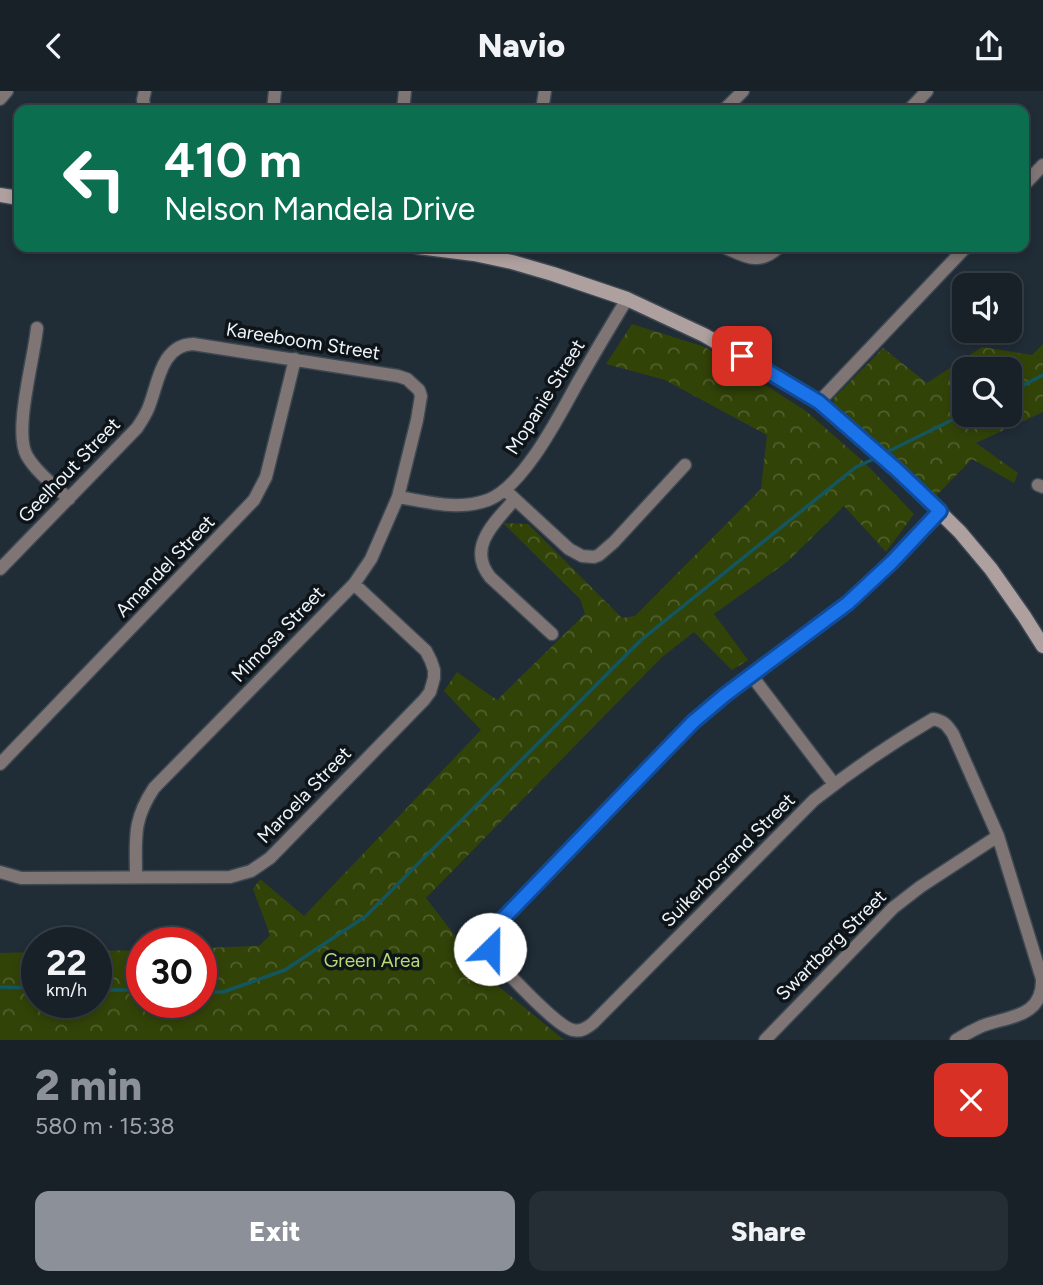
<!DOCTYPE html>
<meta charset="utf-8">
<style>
:root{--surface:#182128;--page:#252e34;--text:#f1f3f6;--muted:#9fa3a8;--line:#363e45;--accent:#8c9099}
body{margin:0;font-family:Figtree,sans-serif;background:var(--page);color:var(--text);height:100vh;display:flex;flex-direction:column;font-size:26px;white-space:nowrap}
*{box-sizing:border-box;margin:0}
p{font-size:23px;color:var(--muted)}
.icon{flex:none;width:38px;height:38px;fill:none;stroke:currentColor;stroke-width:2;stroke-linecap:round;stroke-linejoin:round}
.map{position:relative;height:949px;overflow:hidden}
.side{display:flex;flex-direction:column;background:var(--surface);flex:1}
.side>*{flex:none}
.top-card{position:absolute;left:14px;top:14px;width:1015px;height:147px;border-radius:14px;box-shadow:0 4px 10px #0003,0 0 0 2px var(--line);background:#0b6e4f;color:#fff;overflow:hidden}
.tools{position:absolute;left:952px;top:182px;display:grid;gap:14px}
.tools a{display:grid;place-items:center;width:70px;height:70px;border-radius:14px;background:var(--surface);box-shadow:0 4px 10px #0003,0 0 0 2px var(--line);font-size:35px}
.speed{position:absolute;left:21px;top:836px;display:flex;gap:14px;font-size:35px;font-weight:700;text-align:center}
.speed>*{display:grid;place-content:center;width:91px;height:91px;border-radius:50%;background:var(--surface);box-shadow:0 4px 10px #0003,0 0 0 2px var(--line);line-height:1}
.speed small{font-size:18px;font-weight:400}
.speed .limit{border:10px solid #d22;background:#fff;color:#111}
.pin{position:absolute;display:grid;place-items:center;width:60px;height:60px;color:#fff;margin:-30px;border-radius:14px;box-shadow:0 4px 10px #0006}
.me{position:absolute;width:77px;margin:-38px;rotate:23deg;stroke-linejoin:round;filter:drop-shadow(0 0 5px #0008)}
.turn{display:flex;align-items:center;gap:24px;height:147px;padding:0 35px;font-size:32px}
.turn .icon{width:91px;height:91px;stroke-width:2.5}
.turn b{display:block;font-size:49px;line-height:60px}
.round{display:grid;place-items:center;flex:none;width:74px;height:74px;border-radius:14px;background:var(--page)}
.overview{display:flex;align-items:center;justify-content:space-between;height:119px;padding:0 35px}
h1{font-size:42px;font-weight:800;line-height:52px;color:var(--accent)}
.action{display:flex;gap:14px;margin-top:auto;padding:14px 35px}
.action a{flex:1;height:80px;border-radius:14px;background:var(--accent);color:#fff;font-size:28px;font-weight:800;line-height:80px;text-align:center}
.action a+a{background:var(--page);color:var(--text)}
header{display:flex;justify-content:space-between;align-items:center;height:91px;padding:0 35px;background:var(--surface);font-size:32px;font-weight:800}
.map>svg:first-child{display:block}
.park{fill:url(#park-crowns);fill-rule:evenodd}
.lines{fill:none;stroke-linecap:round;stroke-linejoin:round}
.stream{stroke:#145660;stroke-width:3.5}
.street-casing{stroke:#3d4852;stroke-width:15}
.secondary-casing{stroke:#3d4852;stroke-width:17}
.street{stroke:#7e7574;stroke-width:12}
.secondary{stroke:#aea09f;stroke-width:14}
.route-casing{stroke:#114b97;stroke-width:18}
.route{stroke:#1a73e8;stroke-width:12}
.labels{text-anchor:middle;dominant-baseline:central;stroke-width:7;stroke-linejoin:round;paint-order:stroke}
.street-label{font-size:19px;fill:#edf5fc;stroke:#0e1418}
.park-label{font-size:19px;fill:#b6db74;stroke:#0e1418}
</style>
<header><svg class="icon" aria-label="back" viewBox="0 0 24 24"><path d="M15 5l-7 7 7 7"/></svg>Navio<svg class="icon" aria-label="share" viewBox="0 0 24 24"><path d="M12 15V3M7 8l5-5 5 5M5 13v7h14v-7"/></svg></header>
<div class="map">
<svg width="1043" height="949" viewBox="0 0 1043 949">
<defs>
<pattern id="park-crowns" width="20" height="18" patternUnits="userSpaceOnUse" patternTransform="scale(1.75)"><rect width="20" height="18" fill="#324308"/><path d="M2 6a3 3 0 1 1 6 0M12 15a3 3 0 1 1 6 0" fill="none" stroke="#505f2d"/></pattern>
</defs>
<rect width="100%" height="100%" fill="#202c36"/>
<path class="park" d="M 632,233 L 705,256 L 806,320 L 865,372 L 914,423 L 886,461 L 844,415 L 787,471 L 714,523 L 748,569 L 732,579 L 694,541 L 661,567 L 426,807 L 460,851 L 469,871 L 564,949 L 0,949 L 0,862 L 37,861 L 37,912 L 96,912 L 96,860 L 142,859 L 142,912 L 201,912 L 201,857 L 259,855 L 270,844 L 253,798 L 260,788 L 304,825 L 481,639 L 444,600 L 457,581 L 497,609 L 585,523 L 580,508 L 503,432 L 528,433 L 622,527 L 635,525 L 761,398 L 767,344 L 665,289 L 606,273 Z
M 1043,253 L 1043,321 L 976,352 L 1018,382 L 1014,392 L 972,368 L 931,410 L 836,321 L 833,308 L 883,257 L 927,292 L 982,256 L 1032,264 ZM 964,278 L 1010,278 L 1010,324 L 964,324 Z"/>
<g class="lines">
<path class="stream" d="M 1010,301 L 1043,284
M 885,362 L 964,323
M 0,896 L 37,897
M 96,899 L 142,899
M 201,901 L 223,901 L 285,879 L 366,825 L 641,549 L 856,376 L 878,366"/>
<g class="street-casing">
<path id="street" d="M 145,0 L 143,9 L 145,19
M 0,8 L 7,0
M 273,19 L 275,0
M 403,19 L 405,0
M 542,19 L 545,0
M 724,19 L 743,0
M 909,19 L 927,0
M 1024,94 L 1043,74
M 724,156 C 746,166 759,175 779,156
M 37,237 C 34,268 13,341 27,365 C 37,382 55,395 69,408
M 819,311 L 966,156
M 1038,394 L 1043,396
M 505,399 L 569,458 L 582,465 L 594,466 L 599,464 L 614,451 L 685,374
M 398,406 C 428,411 458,420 488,409 C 524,395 559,325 578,291 C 594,263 610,236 627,208
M 515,408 C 496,430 466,456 490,486 L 552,543
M 940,420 L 892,471 L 848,512 L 725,604 L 693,631 L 498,833 C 489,848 487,858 498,872 C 512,886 557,936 573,939 C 581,941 587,937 593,932 L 814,709 C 851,680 892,652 933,628 C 944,630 947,634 953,643 L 998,745 L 1042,888 C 1043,927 1008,925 982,935 C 973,939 964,944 956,949
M 0,478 L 137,337 C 141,331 145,325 148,318 C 158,295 160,254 193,253 L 398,285 L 407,288 L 419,299 L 421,305 L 417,329 L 398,406 L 371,468 L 354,493 L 154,697 C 132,730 136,748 136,785
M 752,585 L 834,693
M 0,673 L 254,409 L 266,386 L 295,268
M 0,781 L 21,787 L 230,786 L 251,780 L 270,767 L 424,609 L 430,601 L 434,587 L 434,579 L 431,570 L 426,560 L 354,493
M 765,949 L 893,817 L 920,796 L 998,745"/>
</g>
<g class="secondary-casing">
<path id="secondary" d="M 0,104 L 19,107
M 418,156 L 474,163 L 512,171 L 553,183 L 627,208 L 704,244 L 819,311 L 897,379 L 960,441 L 991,478 L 1024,525 L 1043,555"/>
</g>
<use href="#street" class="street"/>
<use href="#secondary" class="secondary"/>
</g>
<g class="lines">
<g class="route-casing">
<path id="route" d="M 490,858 L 490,850 L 498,833 L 693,631 L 725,604 L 848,512 L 892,471 L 940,420 L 897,379 L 819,311 L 742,265"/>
</g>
<use href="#route" class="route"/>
</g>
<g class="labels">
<g class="street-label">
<text transform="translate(303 250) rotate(9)">Kareeboom Street</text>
<text transform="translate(545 306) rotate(-58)">Mopanie Street</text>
<text transform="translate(69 379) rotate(-46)">Geelhout Street</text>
<text transform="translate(165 475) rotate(-46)">Amandel Street</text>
<text transform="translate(278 543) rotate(-46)">Mimosa Street</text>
<text transform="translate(304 704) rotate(-46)">Maroela Street</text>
<text transform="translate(728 769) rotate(-45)">Suikerbosrand Street</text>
<text transform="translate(831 854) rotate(-45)">Swartberg Street</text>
</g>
<g class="park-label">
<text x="372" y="869">Green Area</text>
</g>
</g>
</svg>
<div class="tools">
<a><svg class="icon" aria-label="sound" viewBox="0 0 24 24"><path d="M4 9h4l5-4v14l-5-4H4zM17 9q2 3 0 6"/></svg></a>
<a><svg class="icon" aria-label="search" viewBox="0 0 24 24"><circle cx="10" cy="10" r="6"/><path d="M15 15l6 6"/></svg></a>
</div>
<div class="speed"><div>22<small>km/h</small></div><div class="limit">30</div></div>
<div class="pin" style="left:742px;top:265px;background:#d93025"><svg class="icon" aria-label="arrive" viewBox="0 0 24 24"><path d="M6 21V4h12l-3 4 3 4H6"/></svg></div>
<svg class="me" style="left:490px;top:858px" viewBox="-20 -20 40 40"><circle r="19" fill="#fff"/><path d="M0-13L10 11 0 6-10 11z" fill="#1a73e8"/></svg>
<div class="top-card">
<div class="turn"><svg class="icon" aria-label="left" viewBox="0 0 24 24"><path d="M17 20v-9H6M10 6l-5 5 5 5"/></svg><div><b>410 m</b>Nelson Mandela Drive</div></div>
</div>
</div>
<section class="side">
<div class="overview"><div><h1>2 min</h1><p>580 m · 15:38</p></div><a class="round" style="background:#d93025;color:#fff"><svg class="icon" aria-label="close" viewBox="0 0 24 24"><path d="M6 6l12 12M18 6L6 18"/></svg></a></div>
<div class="action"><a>Exit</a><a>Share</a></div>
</section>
